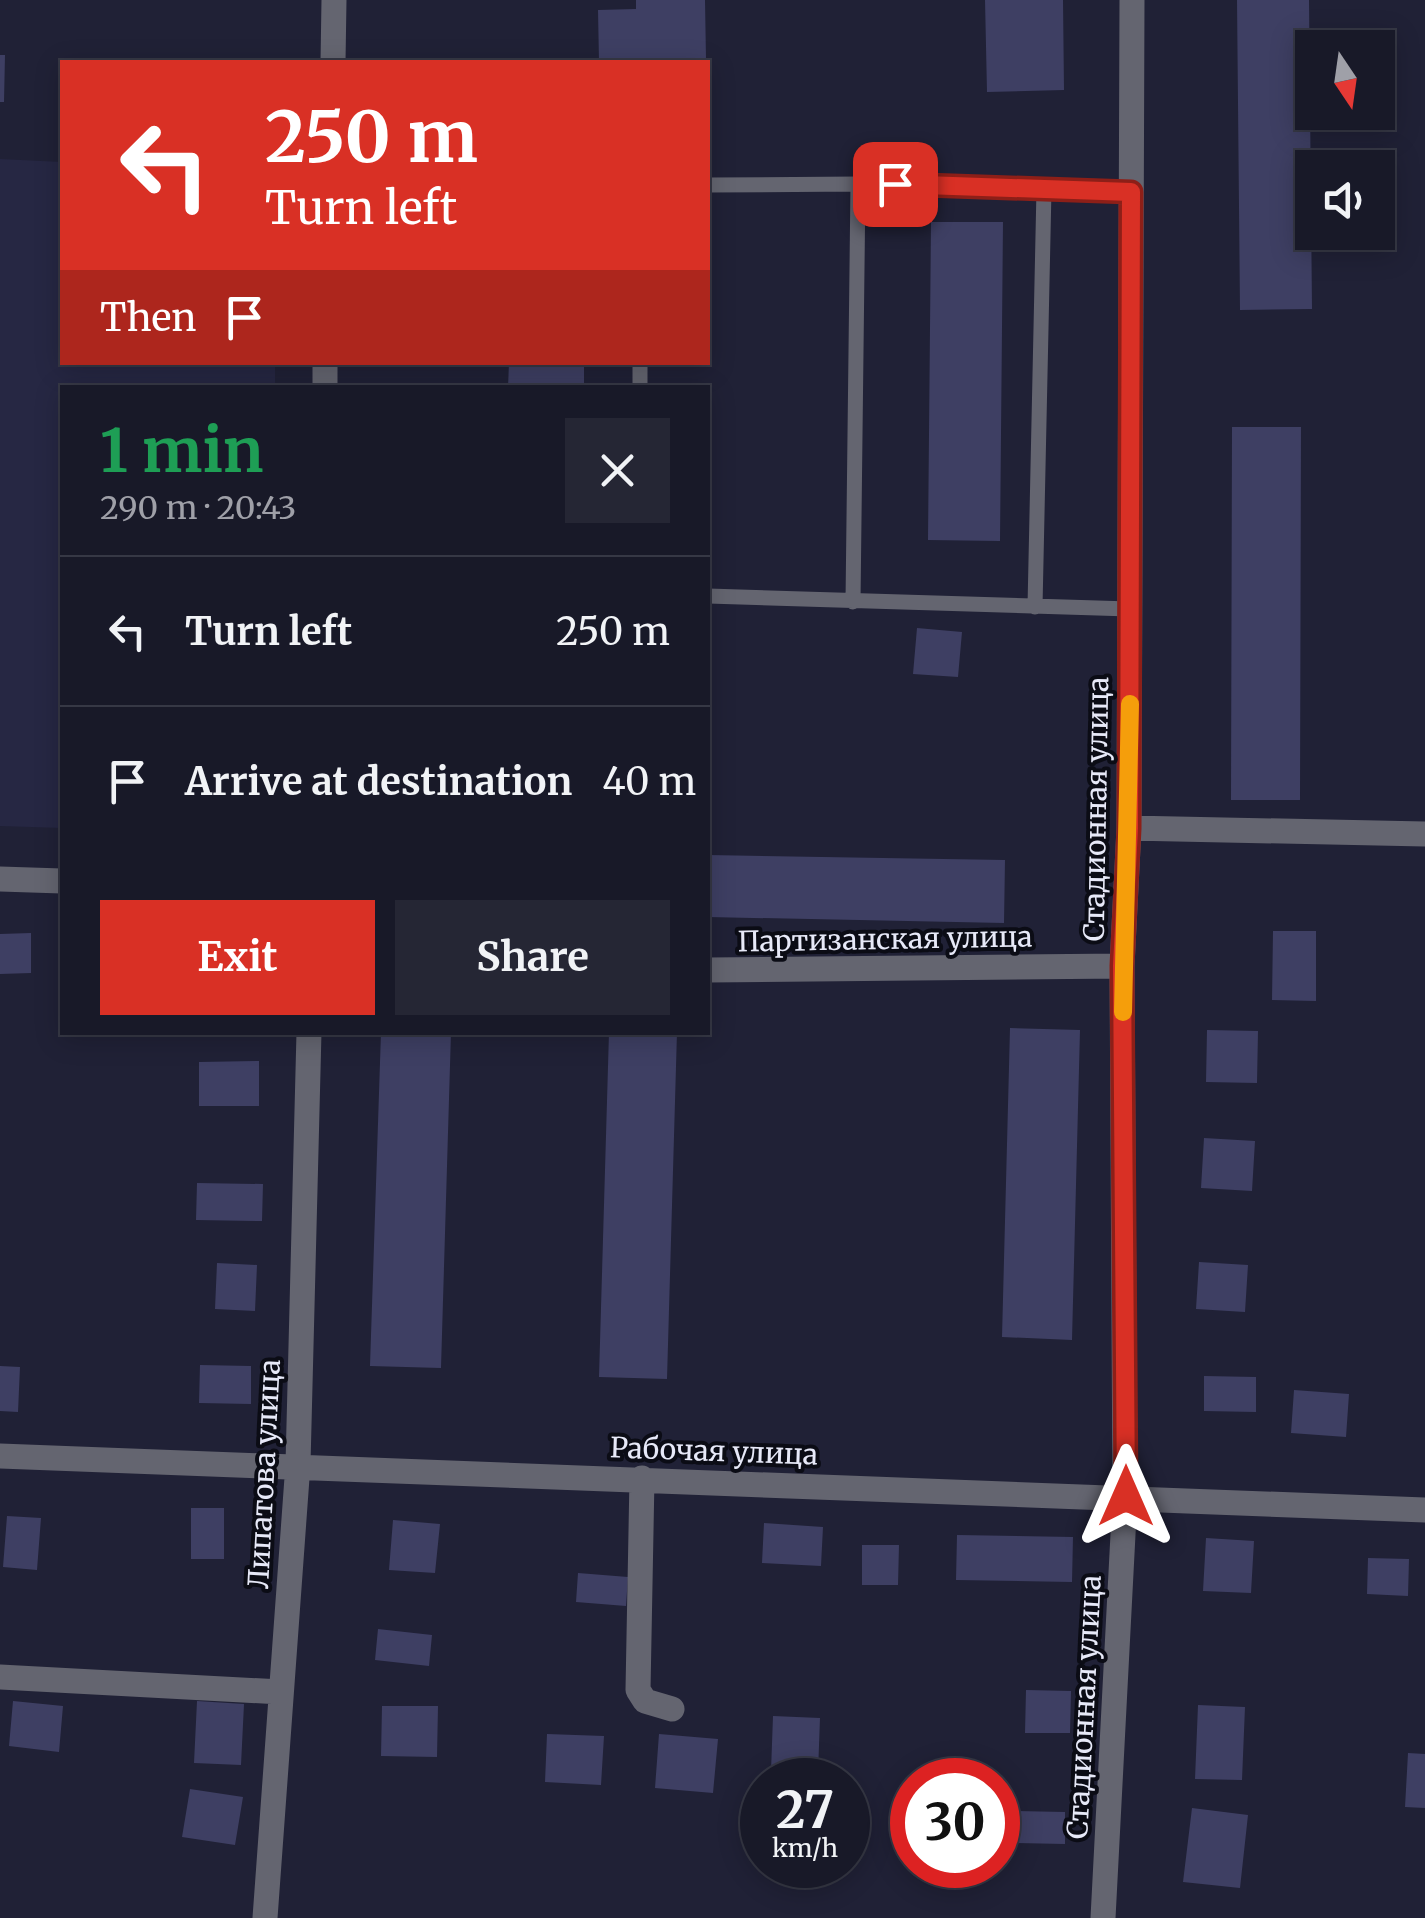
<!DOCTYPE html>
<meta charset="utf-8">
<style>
:root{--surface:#181928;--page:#252634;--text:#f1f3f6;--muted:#9fa0a8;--line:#363845;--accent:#d93025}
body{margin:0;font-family:Merriweather,serif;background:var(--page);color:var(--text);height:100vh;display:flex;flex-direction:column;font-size:38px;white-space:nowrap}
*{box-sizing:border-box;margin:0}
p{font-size:32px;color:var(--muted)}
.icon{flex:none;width:55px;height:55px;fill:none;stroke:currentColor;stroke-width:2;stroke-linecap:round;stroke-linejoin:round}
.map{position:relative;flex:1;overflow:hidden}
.sheet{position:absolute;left:60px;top:385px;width:650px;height:650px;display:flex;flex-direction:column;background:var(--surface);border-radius:0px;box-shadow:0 5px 25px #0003,0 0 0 2px var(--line)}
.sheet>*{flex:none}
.top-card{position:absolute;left:60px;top:60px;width:650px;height:305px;border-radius:0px;box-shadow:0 5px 25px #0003,0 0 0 2px var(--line);background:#d93025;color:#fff;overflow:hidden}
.needle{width:65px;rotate:167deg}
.controls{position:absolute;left:1295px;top:30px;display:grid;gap:20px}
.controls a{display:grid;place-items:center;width:100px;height:100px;border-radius:0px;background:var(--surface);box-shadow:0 5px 25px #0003,0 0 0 2px var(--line);font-size:50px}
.speed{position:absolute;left:740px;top:1758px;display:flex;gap:20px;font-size:50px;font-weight:700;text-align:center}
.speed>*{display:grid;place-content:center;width:130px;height:130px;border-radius:50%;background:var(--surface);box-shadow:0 5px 25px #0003,0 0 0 2px var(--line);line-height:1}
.speed small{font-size:25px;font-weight:400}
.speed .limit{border:15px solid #d22;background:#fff;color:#111}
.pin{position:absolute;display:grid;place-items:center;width:85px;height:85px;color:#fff;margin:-42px;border-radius:20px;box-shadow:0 5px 15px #0006}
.me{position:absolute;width:110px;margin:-55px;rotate:0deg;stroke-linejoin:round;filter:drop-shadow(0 0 8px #0008)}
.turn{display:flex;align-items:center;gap:35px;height:210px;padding:0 40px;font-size:45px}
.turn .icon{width:130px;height:130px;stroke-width:2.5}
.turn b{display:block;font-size:70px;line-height:85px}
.then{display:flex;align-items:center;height:95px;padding:0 40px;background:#0003;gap:20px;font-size:38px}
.round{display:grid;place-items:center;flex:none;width:105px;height:105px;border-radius:0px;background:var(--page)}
.head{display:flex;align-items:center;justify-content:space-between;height:170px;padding:0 40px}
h1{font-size:60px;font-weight:700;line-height:75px;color:#1e9e55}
.cta{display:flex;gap:20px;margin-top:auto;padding:20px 40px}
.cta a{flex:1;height:115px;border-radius:0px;background:var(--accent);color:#fff;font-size:40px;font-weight:700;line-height:115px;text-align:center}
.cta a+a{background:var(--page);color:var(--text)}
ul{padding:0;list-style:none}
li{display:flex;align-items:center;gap:30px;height:150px;padding:0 40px;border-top:2px solid var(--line)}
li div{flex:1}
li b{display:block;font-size:38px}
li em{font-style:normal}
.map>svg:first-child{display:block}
.built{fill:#262743}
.building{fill:#3e3f63}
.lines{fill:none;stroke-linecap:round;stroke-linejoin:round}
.lane{stroke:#646570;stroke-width:15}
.street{stroke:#646570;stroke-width:25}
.route-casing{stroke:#8d1f18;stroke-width:25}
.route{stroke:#d93025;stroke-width:18}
.slow{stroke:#f59e0b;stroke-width:18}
.labels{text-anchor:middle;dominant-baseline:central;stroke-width:8;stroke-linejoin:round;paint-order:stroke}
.street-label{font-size:28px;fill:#e7e9f8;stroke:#0b0c15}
</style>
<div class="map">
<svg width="1425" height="1918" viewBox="0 0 1425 1918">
<rect width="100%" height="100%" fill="#202136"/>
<path class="built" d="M 0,159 L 62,162 L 62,362 L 275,363 L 275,387 L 62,388 L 62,828 L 0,826 Z"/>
<path class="building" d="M 636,0 L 705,0 L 706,59 L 599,62 L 598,10 L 636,9 Z
M 985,0 L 1063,0 L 1064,90 L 987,92 Z
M 1237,0 L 1309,0 L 1312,309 L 1240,310 Z
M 0,55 L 5,55 L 4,102 L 0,102 Z
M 931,222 L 1003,222 L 1000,541 L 928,540 Z
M 509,362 L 584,362 L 584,388 L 508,388 Z
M 1232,427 L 1301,427 L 1300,800 L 1231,800 Z
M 917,628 L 962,632 L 958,677 L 913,674 Z
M 708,855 L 1005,860 L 1004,923 L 708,917 Z
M 1273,931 L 1316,931 L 1316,1001 L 1272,1000 Z
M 31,933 L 31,973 L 0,974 L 0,934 Z
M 1010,1028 L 1080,1030 L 1072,1340 L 1002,1337 Z
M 1207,1030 L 1258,1031 L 1257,1083 L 1206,1082 Z
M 381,1032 L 451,1032 L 441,1368 L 370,1366 Z
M 609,1032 L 677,1032 L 667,1379 L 599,1377 Z
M 259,1061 L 259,1106 L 199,1106 L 199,1062 Z
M 1204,1138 L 1255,1141 L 1252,1191 L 1201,1188 Z
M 197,1183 L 263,1184 L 262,1221 L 196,1220 Z
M 1199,1262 L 1248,1265 L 1245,1312 L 1196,1309 Z
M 217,1263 L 257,1265 L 255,1311 L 215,1309 Z
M 200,1365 L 251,1366 L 251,1404 L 199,1403 Z
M 0,1366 L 20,1367 L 18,1412 L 0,1411 Z
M 1204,1376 L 1256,1377 L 1256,1412 L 1204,1411 Z
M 1294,1390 L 1349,1394 L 1346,1437 L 1291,1433 Z
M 191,1508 L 224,1508 L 224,1559 L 191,1559 Z
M 7,1516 L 41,1518 L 37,1570 L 3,1567 Z
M 393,1520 L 440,1524 L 435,1573 L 389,1570 Z
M 764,1523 L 823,1527 L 821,1566 L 762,1563 Z
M 957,1535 L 1073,1537 L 1072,1582 L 956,1580 Z
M 1206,1538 L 1254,1541 L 1251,1593 L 1203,1591 Z
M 862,1545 L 899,1545 L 898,1585 L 862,1585 Z
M 1368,1558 L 1409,1559 L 1408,1596 L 1367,1594 Z
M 578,1573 L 628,1577 L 626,1606 L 576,1602 Z
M 378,1629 L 432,1635 L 429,1666 L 375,1660 Z
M 1026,1690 L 1071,1691 L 1070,1733 L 1025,1733 Z
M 13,1701 L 63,1706 L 59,1752 L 9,1746 Z
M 197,1701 L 244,1704 L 241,1765 L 194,1763 Z
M 1198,1705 L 1245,1707 L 1242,1780 L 1195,1779 Z
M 382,1706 L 438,1706 L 437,1757 L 381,1756 Z
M 773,1716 L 820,1718 L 818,1773 L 771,1771 Z
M 547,1734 L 604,1736 L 601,1785 L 545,1782 Z
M 659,1734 L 718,1739 L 713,1793 L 655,1788 Z
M 1408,1753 L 1425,1754 L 1425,1808 L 1405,1807 Z
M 190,1789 L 243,1797 L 235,1845 L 182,1837 Z
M 1192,1808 L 1248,1815 L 1240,1888 L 1183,1882 Z
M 1011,1811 L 1065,1812 L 1065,1844 L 1010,1843 Z"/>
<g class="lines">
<path class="lane" d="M 708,185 L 858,184 L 1131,191
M 640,388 L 640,362
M 708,596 L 1130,609
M 853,602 L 858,184
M 1035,607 L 1044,189"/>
<path class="street" d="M 333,62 L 334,0
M 325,388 L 325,362
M 1129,828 L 1425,834
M 0,879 L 62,881
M 708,970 L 1122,966
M 0,1456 L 1425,1510
M 642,1478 L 638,1690 L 645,1701 L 672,1709
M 0,1677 L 281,1692
M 265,1918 L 298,1464 L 309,1032
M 1103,1918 L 1125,1496 L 1122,966 L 1129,828 L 1132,0"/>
</g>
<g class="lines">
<g class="route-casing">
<path id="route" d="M 895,184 L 1131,192 L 1129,828 L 1122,966 L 1126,1496"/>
</g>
<use href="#route" class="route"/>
<path class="slow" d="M 1123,1012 L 1130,704"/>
</g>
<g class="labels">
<g class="street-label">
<text transform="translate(1096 809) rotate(-89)">Стадионная улица</text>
<text transform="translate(885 939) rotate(-1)">Партизанская улица</text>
<text transform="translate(714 1451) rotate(2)">Рабочая улица</text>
<text transform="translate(264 1474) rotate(-87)">Липатова улица</text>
<text transform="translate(1084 1707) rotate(-87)">Стадионная улица</text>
</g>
</g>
</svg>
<div class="controls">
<a><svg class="needle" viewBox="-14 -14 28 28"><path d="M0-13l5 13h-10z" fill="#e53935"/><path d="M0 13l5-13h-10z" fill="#9fa0a8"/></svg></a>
<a><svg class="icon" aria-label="sound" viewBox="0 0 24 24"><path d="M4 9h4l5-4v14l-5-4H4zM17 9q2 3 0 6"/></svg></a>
</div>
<div class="speed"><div>27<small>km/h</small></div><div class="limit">30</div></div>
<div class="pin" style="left:895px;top:184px;background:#d93025"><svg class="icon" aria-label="arrive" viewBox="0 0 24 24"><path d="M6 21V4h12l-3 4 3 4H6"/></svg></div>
<svg class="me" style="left:1126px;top:1496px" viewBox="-20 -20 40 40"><path d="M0-17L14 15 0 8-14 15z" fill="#d93025" stroke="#fff" stroke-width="4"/></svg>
<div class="top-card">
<div class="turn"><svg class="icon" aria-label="left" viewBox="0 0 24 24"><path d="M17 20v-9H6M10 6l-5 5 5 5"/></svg><div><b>250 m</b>Turn left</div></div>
<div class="then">Then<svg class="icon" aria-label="arrive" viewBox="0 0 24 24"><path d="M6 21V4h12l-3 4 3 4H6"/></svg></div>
</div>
<section class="sheet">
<div class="head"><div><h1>1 min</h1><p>290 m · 20:43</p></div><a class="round"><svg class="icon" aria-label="close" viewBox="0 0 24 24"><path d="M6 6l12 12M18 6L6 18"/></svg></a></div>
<ul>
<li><svg class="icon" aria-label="left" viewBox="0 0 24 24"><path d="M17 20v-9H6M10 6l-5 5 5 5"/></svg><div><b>Turn left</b></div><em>250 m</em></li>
<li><svg class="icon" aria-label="arrive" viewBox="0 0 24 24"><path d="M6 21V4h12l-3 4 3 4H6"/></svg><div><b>Arrive at destination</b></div><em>40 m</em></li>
</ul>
<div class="cta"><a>Exit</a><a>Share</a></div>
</section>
</div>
